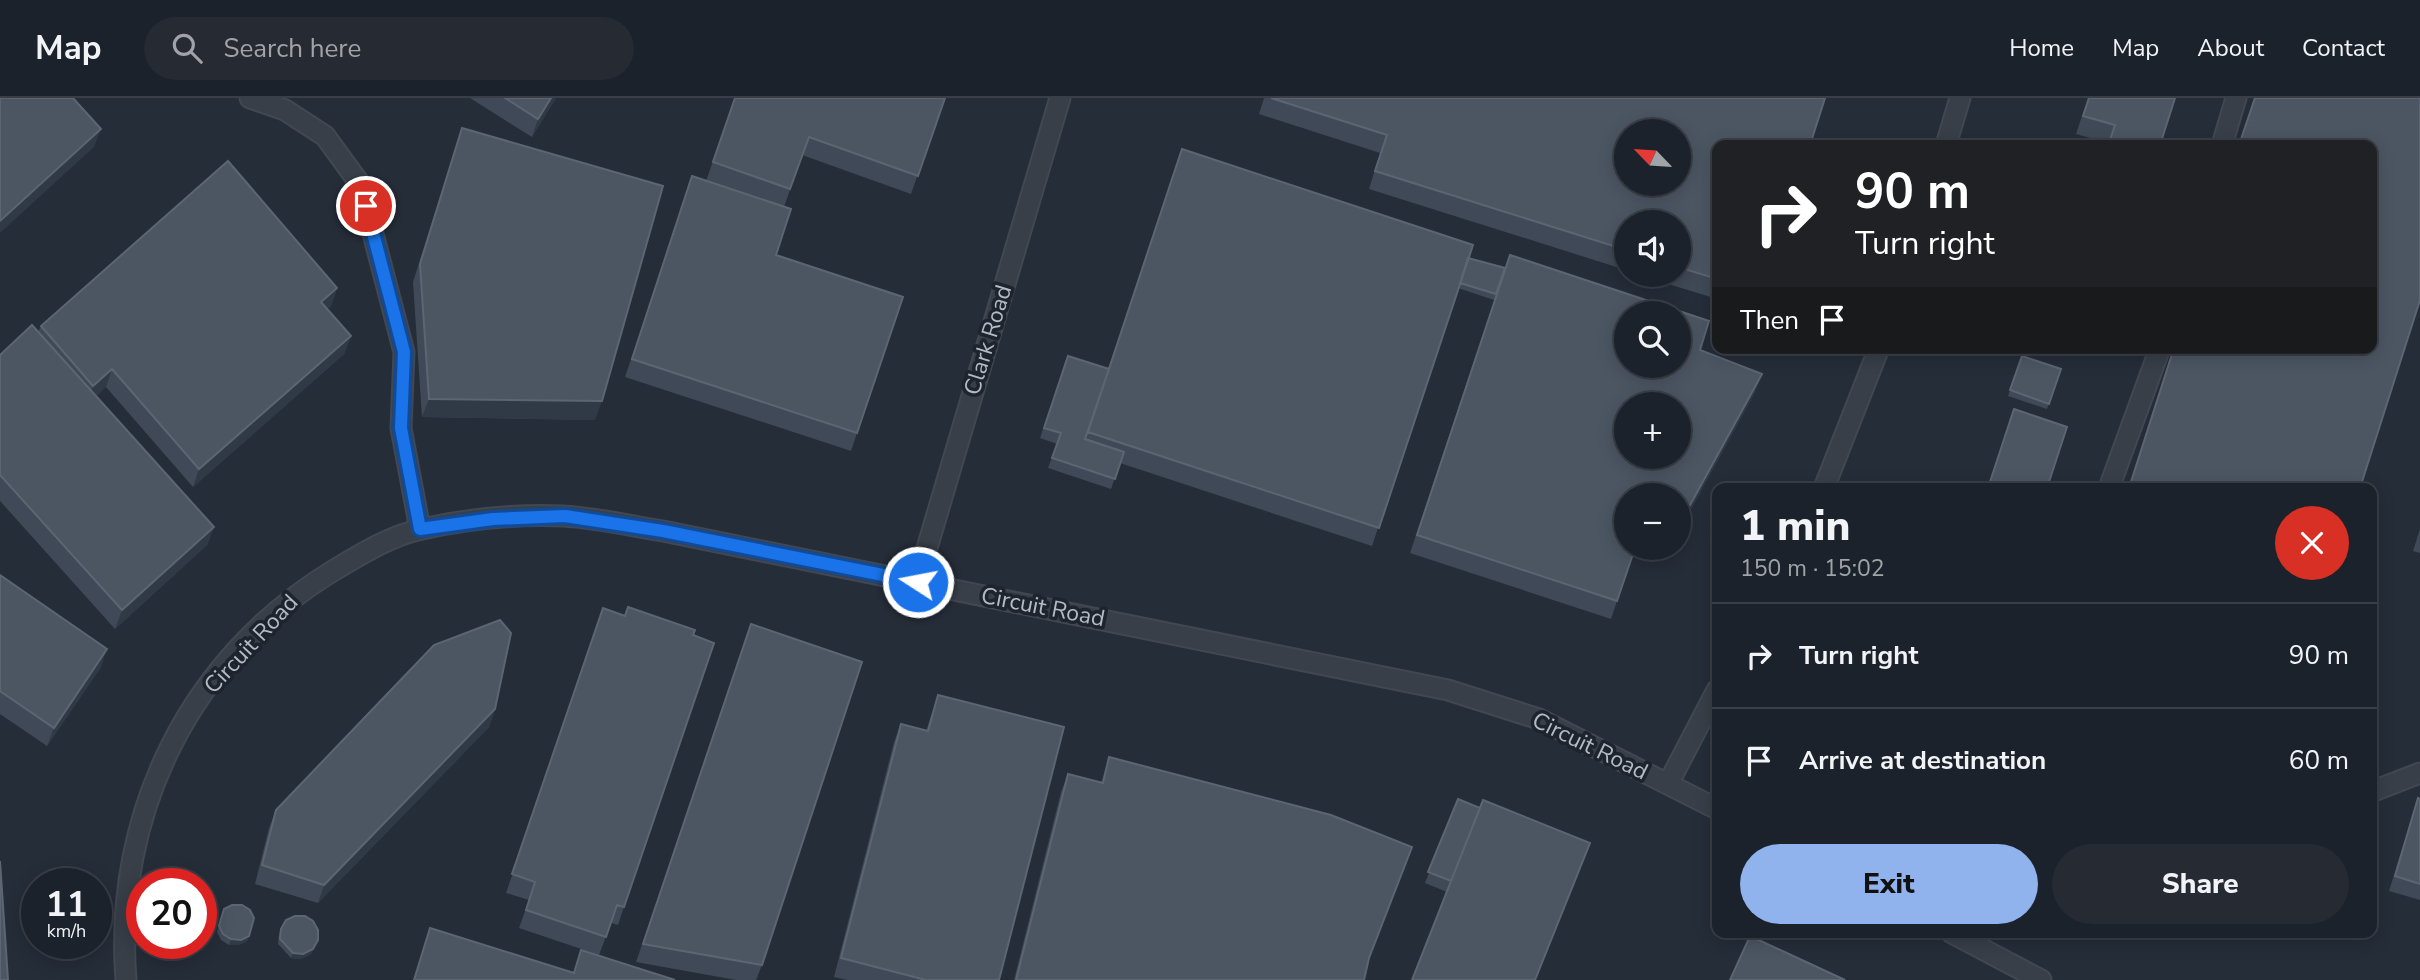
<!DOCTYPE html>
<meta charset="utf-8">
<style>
:root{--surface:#1c222b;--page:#252a33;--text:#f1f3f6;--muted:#a0a4a9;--line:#3a3f47;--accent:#90b2ed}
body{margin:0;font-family:"Nunito Sans",sans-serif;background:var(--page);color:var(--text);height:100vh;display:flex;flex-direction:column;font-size:26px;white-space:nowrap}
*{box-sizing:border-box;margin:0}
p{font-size:23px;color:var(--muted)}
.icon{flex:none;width:38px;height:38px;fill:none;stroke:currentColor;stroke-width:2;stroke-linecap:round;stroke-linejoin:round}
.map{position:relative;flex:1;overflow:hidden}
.side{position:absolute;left:1712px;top:385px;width:665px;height:455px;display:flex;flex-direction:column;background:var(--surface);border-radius:14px;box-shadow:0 4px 18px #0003,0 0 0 2px var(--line)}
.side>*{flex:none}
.hud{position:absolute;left:1712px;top:42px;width:665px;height:214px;border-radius:14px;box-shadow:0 4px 18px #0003,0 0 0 2px var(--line);background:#202124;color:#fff;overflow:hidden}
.needle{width:46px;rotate:295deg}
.tools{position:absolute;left:1614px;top:21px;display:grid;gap:14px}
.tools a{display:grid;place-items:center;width:77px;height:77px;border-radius:50%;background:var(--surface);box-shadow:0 4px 18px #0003,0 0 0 2px var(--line);font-size:35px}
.speed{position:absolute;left:21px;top:770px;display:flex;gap:14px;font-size:35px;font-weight:700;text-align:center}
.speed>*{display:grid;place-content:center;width:91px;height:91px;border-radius:50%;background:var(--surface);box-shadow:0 4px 18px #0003,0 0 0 2px var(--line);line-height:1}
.speed small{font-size:18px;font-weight:400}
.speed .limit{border:10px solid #d22;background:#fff;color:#111}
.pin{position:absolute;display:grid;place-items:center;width:60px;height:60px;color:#fff;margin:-30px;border:4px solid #fff;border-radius:50%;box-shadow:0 2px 7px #0007}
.me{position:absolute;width:77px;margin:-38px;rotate:281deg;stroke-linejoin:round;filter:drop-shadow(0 0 5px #0008)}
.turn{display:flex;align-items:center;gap:24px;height:147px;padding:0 28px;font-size:32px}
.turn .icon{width:91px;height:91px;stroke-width:2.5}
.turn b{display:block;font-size:49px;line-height:60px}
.then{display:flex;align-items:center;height:66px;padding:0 28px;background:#0003;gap:14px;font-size:26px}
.round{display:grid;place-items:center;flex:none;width:74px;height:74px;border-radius:37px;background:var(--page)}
.head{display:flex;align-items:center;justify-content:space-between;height:119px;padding:0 28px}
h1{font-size:42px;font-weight:800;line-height:52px}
.action{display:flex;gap:14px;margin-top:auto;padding:14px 28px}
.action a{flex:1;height:80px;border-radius:42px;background:var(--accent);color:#111;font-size:28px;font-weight:800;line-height:80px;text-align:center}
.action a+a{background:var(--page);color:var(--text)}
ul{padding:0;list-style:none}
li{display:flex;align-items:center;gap:21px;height:105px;padding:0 28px;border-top:2px solid var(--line)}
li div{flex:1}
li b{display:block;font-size:26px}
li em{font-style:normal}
header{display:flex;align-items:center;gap:42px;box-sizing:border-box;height:98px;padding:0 35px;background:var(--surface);border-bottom:2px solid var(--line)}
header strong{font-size:33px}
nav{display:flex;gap:38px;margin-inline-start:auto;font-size:24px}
.search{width:490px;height:63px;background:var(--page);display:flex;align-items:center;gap:18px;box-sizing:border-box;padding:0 24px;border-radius:38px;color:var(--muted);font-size:26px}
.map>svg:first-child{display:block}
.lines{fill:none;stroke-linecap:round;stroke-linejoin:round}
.service-casing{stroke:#414852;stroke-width:23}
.service{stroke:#383f49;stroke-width:19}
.wall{fill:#404957}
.shaded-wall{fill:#303946}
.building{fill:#4c5663;stroke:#5c6572;stroke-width:2;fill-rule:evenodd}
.route-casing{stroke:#114b97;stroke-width:18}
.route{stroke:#1a73e8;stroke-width:12}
.labels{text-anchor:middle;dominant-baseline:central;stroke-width:7;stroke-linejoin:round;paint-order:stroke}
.street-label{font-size:23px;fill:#b3bac5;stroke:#1d242e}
</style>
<header>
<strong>Map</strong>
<div class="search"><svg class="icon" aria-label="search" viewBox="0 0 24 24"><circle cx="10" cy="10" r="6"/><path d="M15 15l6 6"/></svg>Search here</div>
<nav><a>Home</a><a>Map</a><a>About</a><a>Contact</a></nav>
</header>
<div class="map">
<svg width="2420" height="882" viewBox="0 0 2420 882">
<rect width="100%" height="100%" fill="#252d39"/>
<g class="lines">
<g class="service-casing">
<path id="service" d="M 250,0 L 285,12 L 325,38 L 360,86 L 404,254 L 401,330 L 420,431
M 1946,47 L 1960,0
M 2222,47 L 2236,0
M 1824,390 L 1879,250
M 2109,390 L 2160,250
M 917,484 L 1060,0
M 1668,686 L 1717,592
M 2371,694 L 2420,675
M 1952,835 L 2041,882
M 126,882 C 113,715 191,558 336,471 C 363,455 390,438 422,431 C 467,421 518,416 564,418 C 597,420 631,428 663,433 L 1448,592 L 1539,621 L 1717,711"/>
</g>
<use href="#service" class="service"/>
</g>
<path class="wall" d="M 470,0 L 556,0 L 532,39 Z
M 735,0 L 945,0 L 911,96 L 802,57 L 784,109 L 776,157 L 857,335 L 851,353 L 625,279 L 692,78 L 706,83 Z
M 1264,0 L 1825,0 L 1717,47 L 1717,201 L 1639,177 L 1678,177 L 1678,124 L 1626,124 L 1626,172 L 1369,91 L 1380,55 L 1259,16 Z
M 2088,0 L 2175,0 L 2160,47 L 2108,47 L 2108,45 L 2076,36 Z
M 2254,0 L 2420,0 L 2360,390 L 2129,390 L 2173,250 L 2371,250 L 2371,47 L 2239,47 Z
M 462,30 L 595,322 L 422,319 L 413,184 Z
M 1468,160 L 1700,252 L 1755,294 L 1678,435 L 1678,397 L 1626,397 L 1617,503 L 1611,521 L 1410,455 L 1495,200 L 1494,202 L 1458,190 L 1372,448 L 1120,365 L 1111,391 L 1048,370 L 1057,346 L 1040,340 L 1068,258 L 1108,271 Z
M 337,190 L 331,208 L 327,211 L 351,238 L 344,256 L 193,389 L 106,289 L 96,298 L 214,429 L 207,447 L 115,531 L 0,403 L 0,257 L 38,234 L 41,228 Z
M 2022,258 L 2061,271 L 2047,311 L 2008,298 Z
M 2420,431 L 2420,455 L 2413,453 Z
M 1635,450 L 1670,450 L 1665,459 Z
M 0,477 L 101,569 L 47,648 L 0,616 Z
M 597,528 L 624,809 L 618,827 L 611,825 L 599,857 L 519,830 L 529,802 L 506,795 Z
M 745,545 L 762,867 L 756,882 L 736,882 L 636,864 Z
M 938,597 L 999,882 L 847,882 L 834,879 L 894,644 L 901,626 L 926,633 Z
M 495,611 L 489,629 L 318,805 L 255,786 L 269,730 L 276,712 Z
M 1109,659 L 1369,862 L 1364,882 L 1014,882 L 1061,694 L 1068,676 L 1101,685 Z
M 2418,700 L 2420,701 L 2420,802 L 2389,793 Z
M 1458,701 L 1583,763 L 1447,794 L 1425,785 Z
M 222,816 L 249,838 L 247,843 L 239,847 L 229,847 L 221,842 L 217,834 Z
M 281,831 L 318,842 L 311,856 L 301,861 L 291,860 L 278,846 L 279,836 Z"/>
<path class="shaded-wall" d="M 551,0 L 556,0 L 532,39 L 538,21 Z
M 101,31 L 94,49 L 0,135 L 0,123 Z
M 337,190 L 331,208 L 314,222 L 321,204 Z
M 351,238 L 344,256 L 193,389 L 199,371 Z
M 112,271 L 106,289 L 86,306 L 93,288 Z
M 1762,276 L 1755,294 L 1678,435 L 1678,429 Z
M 429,301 L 602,303 L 595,322 L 422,319 Z
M 214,429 L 207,447 L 115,531 L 122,512 Z
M 107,551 L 101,569 L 47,648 L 54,630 Z
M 495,611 L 489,629 L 318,805 L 324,787 Z
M 249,838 L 247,843 L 239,847 L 229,847 L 231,841 Z
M 318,842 L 311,856 L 301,861 L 291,860 L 293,855 Z"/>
<path class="building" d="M 0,0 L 73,0 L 101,31 L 0,123 Z
M 505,0 L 551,0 L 538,21 Z
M 735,0 L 945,0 L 918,78 L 809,39 L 790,91 L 713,64 Z
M 1271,0 L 1825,0 L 1810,47 L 1717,47 L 1717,181 L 1678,169 L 1678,124 L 1626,124 L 1626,152 L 1375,73 L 1387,37 ZM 1626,33 L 1678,33 L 1678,86 L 1626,86 Z
M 2089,0 L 2175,0 L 2160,47 L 2116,47 L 2109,45 L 2115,27 L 2083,18 Z
M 2255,0 L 2420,0 L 2420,202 L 2360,390 L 2129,390 L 2174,250 L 2371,250 L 2371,47 L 2239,47 Z
M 462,30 L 663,88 L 602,303 L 429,301 L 420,166 Z
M 1182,51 L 1473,147 L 1379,430 L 1088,334 Z
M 228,63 L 337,190 L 321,204 L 351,238 L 199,371 L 112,271 L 93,288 L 41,228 Z
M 692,78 L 791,111 L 776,157 L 903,199 L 857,335 L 632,261 Z
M 1510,157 L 1709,223 L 1700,252 L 1762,276 L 1678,429 L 1678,397 L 1626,397 L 1626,450 L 1635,450 L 1617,503 L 1417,437 ZM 1626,215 L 1678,215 L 1678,268 L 1626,268 ZM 1626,306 L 1678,306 L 1678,359 L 1626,359 Z
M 1468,160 L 1505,170 L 1496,196 L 1460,185 Z
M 32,227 L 214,429 L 122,512 L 0,377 L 0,257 Z
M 1068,258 L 1109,271 L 1085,341 L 1124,354 L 1115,381 L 1052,360 L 1061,335 L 1044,330 Z
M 2022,258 L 2061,271 L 2049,306 L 2010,292 Z
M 2014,311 L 2067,329 L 2047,390 L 1988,390 Z
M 0,477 L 107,551 L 54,630 L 0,593 Z
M 628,509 L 695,532 L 693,537 L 714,545 L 624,809 L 617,807 L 606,839 L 526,812 L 535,784 L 512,776 L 603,510 L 625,518 Z
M 500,522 L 511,535 L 495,611 L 324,787 L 262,767 L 276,712 L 434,547 Z
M 751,526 L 862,564 L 762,867 L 643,846 Z
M 938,597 L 1064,629 L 999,882 L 926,882 L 841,860 L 901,626 L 928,633 Z
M 1109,659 L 1331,717 L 1412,749 L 1369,860 L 1364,882 L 1016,882 L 1068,676 L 1103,685 Z
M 2418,700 L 2420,701 L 2420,786 L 2395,778 Z
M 1458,701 L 1480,710 L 1451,783 L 1428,774 Z
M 1483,702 L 1590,745 L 1535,882 L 1412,882 Z
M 0,763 L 8,882 L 0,882 Z
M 232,807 L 242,807 L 250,812 L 254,820 L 249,838 L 241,842 L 231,841 L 223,836 L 219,828 L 224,811 Z
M 295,818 L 305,818 L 313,823 L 318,832 L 318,842 L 313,851 L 303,856 L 293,855 L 280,841 L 281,831 L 286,822 Z
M 430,830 L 574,875 L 581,852 L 675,882 L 414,882 Z
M 1750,838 L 1845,882 L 1730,882 Z"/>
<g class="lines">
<g class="route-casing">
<path id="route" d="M 366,108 L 404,254 L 401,330 L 420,431 L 493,421 L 565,418 L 663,433 L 918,484"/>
</g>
<use href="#route" class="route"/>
</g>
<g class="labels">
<g class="street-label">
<text transform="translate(988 242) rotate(-73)">Clark Road</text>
<text transform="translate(1043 509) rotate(11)">Circuit Road</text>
<text transform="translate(251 546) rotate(-47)">Circuit Road</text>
<text transform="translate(1590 648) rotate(26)">Circuit Road</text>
</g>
</g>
</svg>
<div class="tools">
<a><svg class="needle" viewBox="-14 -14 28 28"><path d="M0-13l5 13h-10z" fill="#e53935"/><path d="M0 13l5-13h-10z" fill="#a0a4a9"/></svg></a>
<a><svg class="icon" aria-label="sound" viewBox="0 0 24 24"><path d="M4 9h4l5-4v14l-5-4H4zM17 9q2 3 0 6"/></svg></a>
<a><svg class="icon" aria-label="search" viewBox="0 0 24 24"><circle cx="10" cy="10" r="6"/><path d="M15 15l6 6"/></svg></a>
<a>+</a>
<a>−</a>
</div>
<div class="speed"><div>11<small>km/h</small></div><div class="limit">20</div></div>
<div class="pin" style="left:366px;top:108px;background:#d93025"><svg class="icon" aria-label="arrive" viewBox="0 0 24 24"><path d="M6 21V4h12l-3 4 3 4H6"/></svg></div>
<svg class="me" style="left:918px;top:484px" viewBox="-20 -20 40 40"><circle r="17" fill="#1a73e8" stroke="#fff" stroke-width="3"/><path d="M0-11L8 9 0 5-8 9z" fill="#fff"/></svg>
<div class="hud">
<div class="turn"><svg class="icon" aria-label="right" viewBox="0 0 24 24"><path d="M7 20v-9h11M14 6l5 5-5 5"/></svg><div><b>90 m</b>Turn right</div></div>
<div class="then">Then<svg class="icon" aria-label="arrive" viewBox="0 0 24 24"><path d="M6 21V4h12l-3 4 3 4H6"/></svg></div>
</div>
<section class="side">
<div class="head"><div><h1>1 min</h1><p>150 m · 15:02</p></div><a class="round" style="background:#d93025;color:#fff"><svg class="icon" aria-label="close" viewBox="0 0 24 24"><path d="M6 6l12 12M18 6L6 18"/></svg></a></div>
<ul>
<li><svg class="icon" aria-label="right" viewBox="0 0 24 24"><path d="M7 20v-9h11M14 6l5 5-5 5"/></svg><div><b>Turn right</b></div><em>90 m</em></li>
<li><svg class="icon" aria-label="arrive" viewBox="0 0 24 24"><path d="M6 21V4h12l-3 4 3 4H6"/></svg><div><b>Arrive at destination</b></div><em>60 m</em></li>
</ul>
<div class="action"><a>Exit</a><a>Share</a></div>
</section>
</div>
